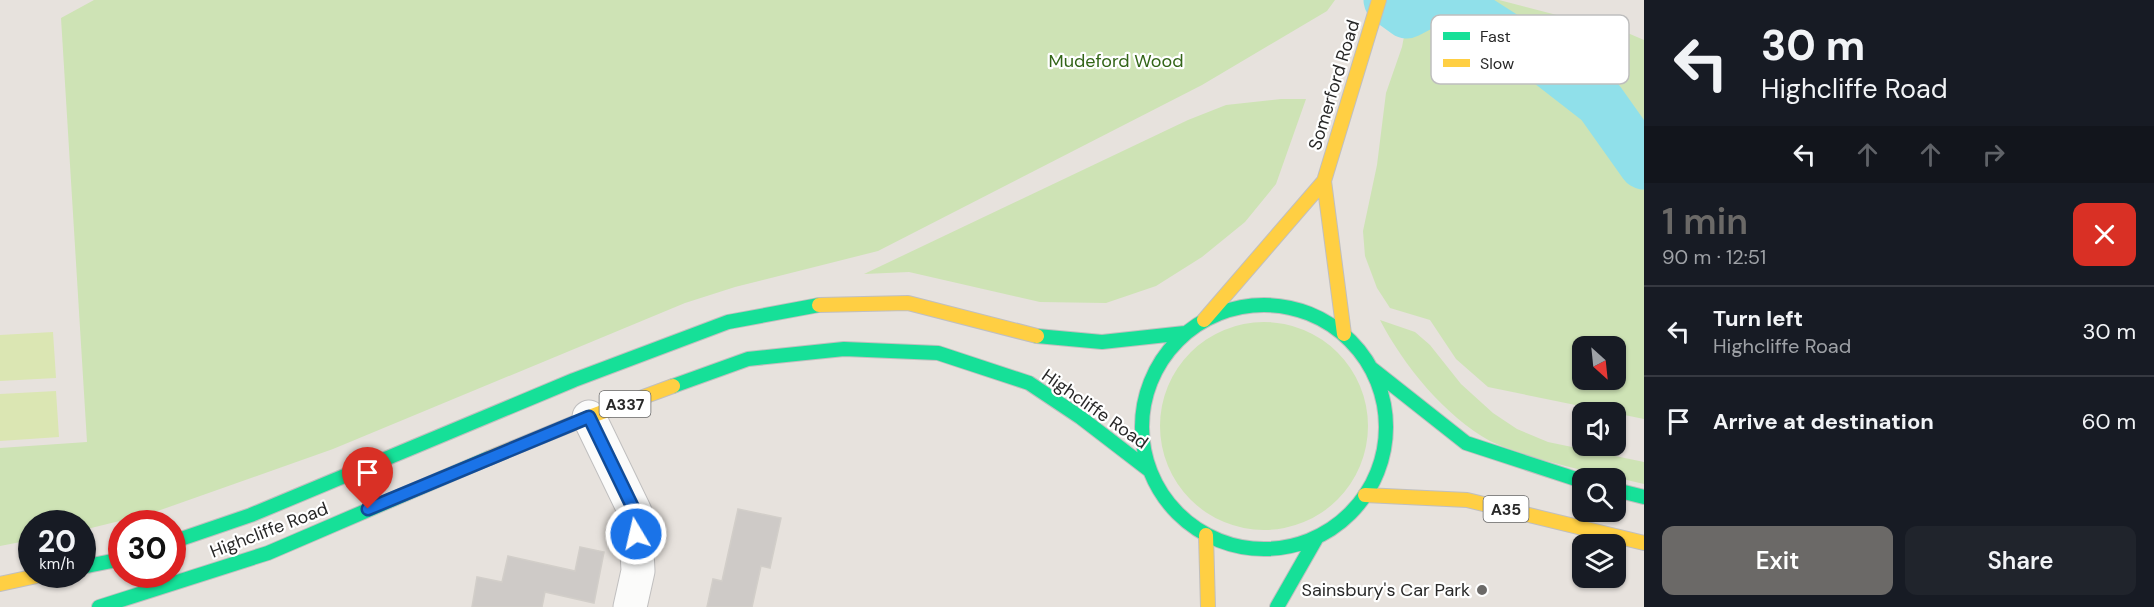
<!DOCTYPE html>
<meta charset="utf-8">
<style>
:root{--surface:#171b24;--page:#20242c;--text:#f1f3f6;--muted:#9ea1a6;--line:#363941;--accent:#6b6967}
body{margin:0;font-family:"DM Sans",sans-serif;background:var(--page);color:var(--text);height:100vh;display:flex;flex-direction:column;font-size:22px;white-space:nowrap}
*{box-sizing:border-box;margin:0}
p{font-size:20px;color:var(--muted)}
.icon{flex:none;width:33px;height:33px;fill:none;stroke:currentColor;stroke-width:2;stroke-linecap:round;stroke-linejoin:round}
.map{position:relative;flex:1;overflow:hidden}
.panel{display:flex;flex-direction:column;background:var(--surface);width:510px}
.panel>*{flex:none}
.banner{background:#171b24;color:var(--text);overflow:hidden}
.needle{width:39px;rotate:153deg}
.buttons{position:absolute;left:1572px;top:336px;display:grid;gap:12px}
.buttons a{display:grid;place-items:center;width:54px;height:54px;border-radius:12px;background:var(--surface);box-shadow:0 2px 4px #0004;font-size:30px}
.speed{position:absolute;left:18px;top:510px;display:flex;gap:12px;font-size:30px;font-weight:700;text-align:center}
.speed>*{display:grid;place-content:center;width:78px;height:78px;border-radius:50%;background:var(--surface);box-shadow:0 2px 4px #0004;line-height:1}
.speed small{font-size:15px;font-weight:400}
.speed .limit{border:9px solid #d22;background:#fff;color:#111}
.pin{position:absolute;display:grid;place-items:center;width:51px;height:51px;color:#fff;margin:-62px -26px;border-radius:50% 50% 50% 0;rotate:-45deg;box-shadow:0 0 6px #0007}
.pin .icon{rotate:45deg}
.me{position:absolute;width:66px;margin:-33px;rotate:351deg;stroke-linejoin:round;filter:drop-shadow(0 0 4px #0008)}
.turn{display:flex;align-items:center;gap:21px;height:126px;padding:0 18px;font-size:27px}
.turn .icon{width:78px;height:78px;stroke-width:2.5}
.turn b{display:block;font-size:42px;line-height:51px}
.lanes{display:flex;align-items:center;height:57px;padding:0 18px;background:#0003;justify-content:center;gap:30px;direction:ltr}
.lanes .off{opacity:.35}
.round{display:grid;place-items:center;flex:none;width:63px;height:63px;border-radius:12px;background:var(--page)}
.overview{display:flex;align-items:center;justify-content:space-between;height:102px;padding:0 18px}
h1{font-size:36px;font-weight:600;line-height:45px;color:var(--accent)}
.cta{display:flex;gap:12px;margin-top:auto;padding:12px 18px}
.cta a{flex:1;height:69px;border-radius:12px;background:var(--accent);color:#fff;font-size:24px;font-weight:600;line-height:69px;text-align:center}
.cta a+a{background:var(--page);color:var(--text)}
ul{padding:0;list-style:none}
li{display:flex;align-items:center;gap:18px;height:90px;padding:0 18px;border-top:2px solid var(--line)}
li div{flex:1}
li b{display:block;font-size:22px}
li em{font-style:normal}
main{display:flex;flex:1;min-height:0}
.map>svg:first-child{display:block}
.green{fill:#cee3b5;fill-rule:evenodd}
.pitch{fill:#dbe6b3}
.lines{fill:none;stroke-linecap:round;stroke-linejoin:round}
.river{stroke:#90e0ea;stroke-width:51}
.building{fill:#cecac7;stroke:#d2cec9;stroke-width:1.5}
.street-casing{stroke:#c0bfbf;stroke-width:35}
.fast-casing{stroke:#c0bfbf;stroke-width:16}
.slow-casing{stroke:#c0bfbf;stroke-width:16}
.street{stroke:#fbfbfa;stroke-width:33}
.fast{stroke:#16e098;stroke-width:14}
.slow{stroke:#ffcf43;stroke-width:14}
.route-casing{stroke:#114b97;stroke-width:15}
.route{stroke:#1a73e8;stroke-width:10}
.poi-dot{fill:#6b6967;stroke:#fff;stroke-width:2}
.labels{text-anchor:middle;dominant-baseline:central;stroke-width:4.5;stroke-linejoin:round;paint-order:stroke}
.shield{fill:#fff;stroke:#686868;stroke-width:1.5}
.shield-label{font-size:16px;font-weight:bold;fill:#282828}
.park-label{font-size:18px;fill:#336518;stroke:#fff}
.street-label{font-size:18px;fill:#282828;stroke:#fff}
.poi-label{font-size:18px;fill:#282828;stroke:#fff;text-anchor:end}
.key{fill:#fff;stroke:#bebebe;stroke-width:1.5}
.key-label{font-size:16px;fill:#282828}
</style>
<main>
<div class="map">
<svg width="1644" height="607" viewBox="0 0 1644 607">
<rect width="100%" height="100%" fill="#e7e2dd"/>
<path class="green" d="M 94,0 L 1335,0 L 1327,11 L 1202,85 L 878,251 L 735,287 L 685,303 L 333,449 L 152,513 L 83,530 L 82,524 L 32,524 L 31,540 L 0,546 L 0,448 L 87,442 L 61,18 Z
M 1411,0 L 1499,0 L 1630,34 L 1644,40 L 1644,419 L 1488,387 L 1456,359 L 1430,320 L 1390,308 L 1377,288 L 1365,256 L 1363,231 L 1377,165 L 1386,93 L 1402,47 ZM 1597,36 L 1616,42 L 1600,102 L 1581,87 ZM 1616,346 L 1616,380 L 1582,380 L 1582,346 Z
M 1281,99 L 1306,99 L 1276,184 L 1245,222 L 1202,257 L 1156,286 L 1106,303 L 1040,302 L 909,272 L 864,274 L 1188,120 L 1226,105 Z
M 1380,320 L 1415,332 L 1430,345 L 1461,384 L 1493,413 L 1517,429 L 1548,442 L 1644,462 L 1644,484 C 1601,474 1557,466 1516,451 C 1507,448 1498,445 1490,441 C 1445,416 1404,366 1380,320 Z
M1160 426a104 104 0 1 1 208 0a104 104 0 1 1-208 0Z"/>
<path class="pitch" d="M 53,332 L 56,378 L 0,381 L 0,335 Z
M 56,391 L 59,437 L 0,441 L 0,394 Z"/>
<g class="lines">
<path class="river" d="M 1389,0 L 1407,13 L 1432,0
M 1447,0 L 1511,41 L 1546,60 L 1600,102 L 1644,164"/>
</g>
<path class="building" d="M 738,509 L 781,518 L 770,568 L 761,566 L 752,607 L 707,607 L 713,579 L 722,581 Z
M 580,547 L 604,552 L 594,603 L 545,592 L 542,607 L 472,607 L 477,577 L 502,582 L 508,556 L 575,571 Z"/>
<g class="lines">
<g class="street-casing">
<path id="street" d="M 589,417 L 635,512 L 638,571 L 630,607"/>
</g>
<g class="fast-casing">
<path id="fast" d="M1142 427a122 122 0 1 1 244 0a122 122 0 1 1-244 0Z
M 1037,336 L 1102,342 L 1185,333
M 1371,368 L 1466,443 L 1582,481
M 673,386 L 748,359 L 844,349 L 938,353 L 1029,383 L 1080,417 L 1149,470
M 1616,490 L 1644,497
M 172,542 L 251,515 L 574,380 L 728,322 L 819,305
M 82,567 L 122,559
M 99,607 L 268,553 L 489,458
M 1277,607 L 1317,537"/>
</g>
<g class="slow-casing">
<path id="slow" d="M 819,305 L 908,303 L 1037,336
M 1204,320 L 1324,181
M 1344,334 L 1324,181 L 1379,0
M 489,458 L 589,417 L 673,386
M 1365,495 L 1467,500 L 1644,543
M 1206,535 L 1208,607
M 0,584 L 46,574"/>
</g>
<use href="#street" class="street"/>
<use href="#fast" class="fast"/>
<use href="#slow" class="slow"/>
</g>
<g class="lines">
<g class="route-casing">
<path id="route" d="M 368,509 L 589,417 L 635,512 L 636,534"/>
</g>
<use href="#route" class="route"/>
</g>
<circle class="poi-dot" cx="1482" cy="590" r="6"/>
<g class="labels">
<g class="shield">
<rect x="599.5" y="391" width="51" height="26" rx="4.5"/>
<rect x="1483.5" y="496" width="45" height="26" rx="4.5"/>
</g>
<g class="shield-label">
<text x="625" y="404">A337</text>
<text x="1506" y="509">A35</text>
</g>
<g class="park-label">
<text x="1116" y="61">Mudeford Wood</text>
</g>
<g class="street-label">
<text transform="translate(1334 85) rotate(-73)">Somerford Road</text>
<text transform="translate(1095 409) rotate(35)">Highcliffe Road</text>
<text transform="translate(269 530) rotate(-21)">Highcliffe Road</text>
</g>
<g class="poi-label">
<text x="1470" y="590">Sainsbury's Car Park</text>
</g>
</g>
<rect x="1431" y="15" width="198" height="69" rx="9" class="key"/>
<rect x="1443" y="32" width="27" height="8" fill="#16e098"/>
<rect x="1443" y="59" width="27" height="8" fill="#ffcf43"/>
<g class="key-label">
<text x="1480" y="42">Fast</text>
<text x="1480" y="69">Slow</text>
</g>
</svg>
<div class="buttons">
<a><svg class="needle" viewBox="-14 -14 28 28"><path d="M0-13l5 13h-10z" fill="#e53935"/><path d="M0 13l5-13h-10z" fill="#9ea1a6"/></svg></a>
<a><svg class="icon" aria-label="sound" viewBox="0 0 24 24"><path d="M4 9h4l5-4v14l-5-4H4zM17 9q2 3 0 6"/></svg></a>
<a><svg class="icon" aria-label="search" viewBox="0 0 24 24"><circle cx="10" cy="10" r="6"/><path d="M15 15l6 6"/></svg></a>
<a><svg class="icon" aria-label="layers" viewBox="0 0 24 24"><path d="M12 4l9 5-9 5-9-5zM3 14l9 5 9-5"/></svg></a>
</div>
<div class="speed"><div>20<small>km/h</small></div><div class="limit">30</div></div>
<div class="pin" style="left:368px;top:509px;background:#d93025"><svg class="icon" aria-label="arrive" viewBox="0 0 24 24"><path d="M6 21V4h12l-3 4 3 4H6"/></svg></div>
<svg class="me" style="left:636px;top:534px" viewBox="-20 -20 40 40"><circle r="17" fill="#1a73e8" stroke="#fff" stroke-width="3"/><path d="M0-11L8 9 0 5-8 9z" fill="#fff"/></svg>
</div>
<section class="panel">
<div class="banner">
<div class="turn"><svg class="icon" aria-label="left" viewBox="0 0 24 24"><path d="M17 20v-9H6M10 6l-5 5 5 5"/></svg><div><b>30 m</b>Highcliffe Road</div></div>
<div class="lanes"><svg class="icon" aria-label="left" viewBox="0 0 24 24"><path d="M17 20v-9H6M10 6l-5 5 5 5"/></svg><svg class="icon off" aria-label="ahead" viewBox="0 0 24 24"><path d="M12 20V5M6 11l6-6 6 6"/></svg><svg class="icon off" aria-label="ahead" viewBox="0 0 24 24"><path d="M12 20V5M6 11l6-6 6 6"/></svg><svg class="icon off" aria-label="right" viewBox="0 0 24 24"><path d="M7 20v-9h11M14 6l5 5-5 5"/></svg></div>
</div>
<div class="overview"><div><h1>1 min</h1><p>90 m · 12:51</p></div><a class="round" style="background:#d93025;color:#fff"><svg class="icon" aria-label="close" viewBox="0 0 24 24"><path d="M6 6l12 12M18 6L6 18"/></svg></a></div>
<ul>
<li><svg class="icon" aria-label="left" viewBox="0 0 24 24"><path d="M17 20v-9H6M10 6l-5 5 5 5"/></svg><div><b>Turn left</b><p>Highcliffe Road</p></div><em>30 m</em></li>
<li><svg class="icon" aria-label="arrive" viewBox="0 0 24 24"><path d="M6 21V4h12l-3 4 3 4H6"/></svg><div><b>Arrive at destination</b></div><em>60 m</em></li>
</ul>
<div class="cta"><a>Exit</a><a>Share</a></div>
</section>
</main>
